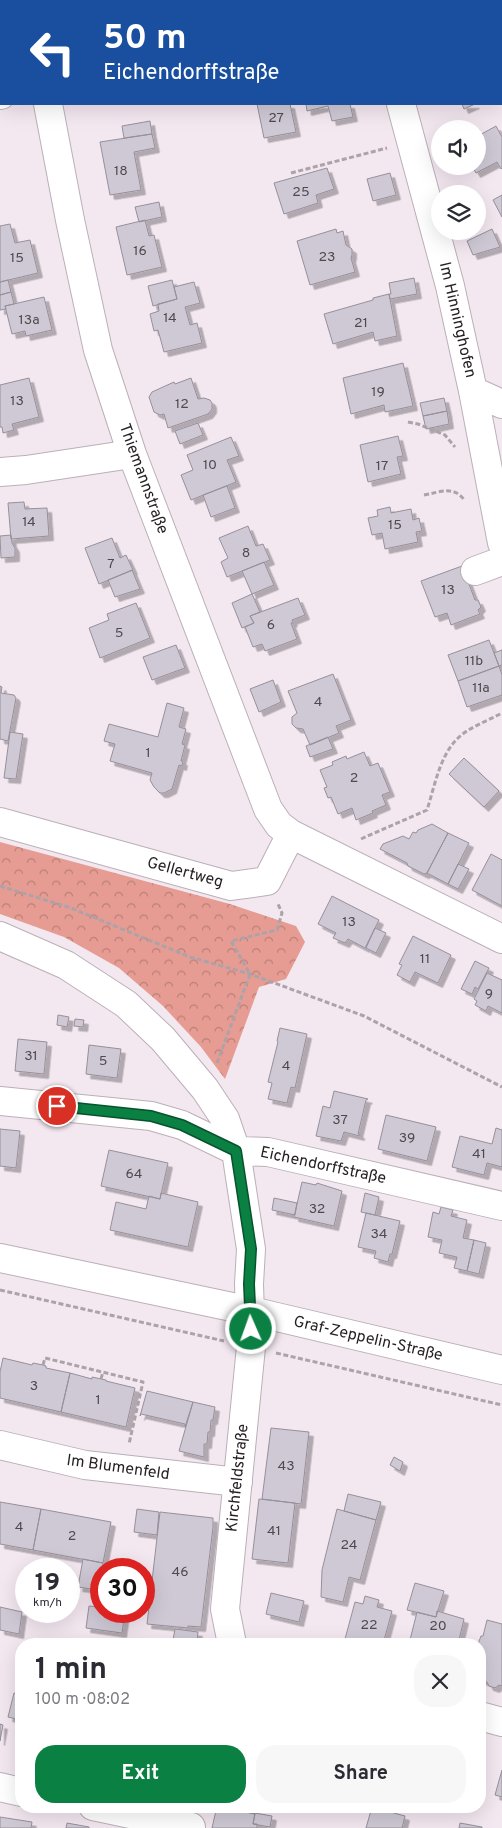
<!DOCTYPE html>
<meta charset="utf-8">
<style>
:root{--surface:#fff;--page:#f7f7f7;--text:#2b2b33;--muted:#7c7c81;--accent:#0b8043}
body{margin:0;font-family:Overpass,sans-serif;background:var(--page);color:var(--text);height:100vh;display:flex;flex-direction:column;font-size:19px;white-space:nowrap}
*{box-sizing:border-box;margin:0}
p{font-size:16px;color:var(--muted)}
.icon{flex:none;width:28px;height:28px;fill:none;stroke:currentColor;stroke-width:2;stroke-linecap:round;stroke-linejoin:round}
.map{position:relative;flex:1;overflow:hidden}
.drawer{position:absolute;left:15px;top:1638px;width:471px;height:175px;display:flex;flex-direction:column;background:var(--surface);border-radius:20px;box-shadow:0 5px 20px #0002}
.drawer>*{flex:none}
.hud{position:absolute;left:0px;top:0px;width:502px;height:105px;box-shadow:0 5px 20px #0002;background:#1a4fa0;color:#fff;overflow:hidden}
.tools{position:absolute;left:431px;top:120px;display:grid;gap:10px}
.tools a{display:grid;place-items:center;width:55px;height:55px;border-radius:50%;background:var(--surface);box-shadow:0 5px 20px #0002;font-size:25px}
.speed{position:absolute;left:15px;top:1558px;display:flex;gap:10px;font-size:25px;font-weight:700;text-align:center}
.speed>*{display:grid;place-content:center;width:65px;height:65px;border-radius:50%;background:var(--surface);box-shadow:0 5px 20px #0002;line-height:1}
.speed small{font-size:12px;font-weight:400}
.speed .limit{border:8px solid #d22;background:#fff;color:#111}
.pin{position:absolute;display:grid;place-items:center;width:42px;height:42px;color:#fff;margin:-21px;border:2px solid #fff;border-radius:50%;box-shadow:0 1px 5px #0007}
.me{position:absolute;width:55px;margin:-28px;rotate:358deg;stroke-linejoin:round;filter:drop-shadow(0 0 4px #0008)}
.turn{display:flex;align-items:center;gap:18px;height:105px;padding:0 20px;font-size:22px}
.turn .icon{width:65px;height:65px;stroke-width:2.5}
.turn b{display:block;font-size:35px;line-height:42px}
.round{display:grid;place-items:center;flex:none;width:52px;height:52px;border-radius:20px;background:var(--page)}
.headline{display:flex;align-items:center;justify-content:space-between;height:85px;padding:0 20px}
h1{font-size:30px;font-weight:700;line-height:38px}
.primary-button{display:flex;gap:10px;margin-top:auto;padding:10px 20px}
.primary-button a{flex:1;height:58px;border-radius:20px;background:var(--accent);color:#fff;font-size:20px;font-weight:700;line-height:58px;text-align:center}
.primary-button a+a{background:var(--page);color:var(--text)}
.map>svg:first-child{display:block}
.forest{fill:url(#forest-crowns)}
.building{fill:#cfc9d5;stroke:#96909b;filter:url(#shadow)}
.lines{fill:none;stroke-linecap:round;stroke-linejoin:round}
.minor-casing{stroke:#bbb0b8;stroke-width:30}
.major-casing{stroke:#bbb0b8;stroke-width:30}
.path{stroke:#aca3aa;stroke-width:3;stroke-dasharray:5 2.5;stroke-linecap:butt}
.minor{stroke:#fff;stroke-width:28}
.major{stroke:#fff;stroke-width:28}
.route-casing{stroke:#07532c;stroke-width:12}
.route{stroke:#0b8043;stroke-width:9}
.labels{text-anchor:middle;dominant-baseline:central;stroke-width:4;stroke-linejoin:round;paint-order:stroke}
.number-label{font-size:14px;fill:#4f4a4f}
.street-label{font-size:16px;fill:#241f22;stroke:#fff}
</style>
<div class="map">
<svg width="502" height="1828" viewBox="0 0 502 1828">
<defs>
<pattern id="forest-crowns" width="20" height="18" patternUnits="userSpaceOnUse" patternTransform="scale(1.25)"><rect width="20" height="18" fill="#e69c92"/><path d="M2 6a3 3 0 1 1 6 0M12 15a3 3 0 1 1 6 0" fill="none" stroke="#ba7f77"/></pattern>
<filter id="shadow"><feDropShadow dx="4.5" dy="4.5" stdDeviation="0" flood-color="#0004"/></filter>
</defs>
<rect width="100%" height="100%" fill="#f3e7f0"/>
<path class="forest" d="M 0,842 L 230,904 L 296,926 L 305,942 L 286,979 L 259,987 L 225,1079 L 201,1047 L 163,1006 L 119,968 L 64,937 L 0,914 Z"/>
<path class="building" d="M 84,0 L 120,0 L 121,1 L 85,1 Z
M 445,0 L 478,0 L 478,1 L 445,1 Z
M 257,104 L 290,104 L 296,132 L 264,138 Z
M 306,104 L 350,104 L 353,117 L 332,121 L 328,106 L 307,111 Z
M 462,104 L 475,104 L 464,109 Z
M 150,121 L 152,134 L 124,138 L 122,126 Z
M 496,126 L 502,137 L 502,168 L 501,169 L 497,162 L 476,173 L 472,166 L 478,166 L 478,136 Z
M 152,134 L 155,148 L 134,152 L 141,190 L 110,195 L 100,142 Z
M 327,168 L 334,189 L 316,195 L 318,203 L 284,214 L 274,183 Z
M 390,173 L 396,195 L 373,201 L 367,179 Z
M 502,195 L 502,217 L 493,200 Z
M 159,202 L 162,217 L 139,222 L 135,207 Z
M 145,220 L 149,236 L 154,235 L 162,267 L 127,275 L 116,227 Z
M 10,224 L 15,243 L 30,240 L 38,273 L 0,282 L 0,226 Z
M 336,229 L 337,233 L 343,231 L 346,245 L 352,249 L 352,255 L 351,258 L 355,272 L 310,285 L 297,241 Z
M 492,229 L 500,247 L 473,255 L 467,241 Z
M 414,278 L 417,294 L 390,299 L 389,294 L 391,294 L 389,283 Z
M 8,280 L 11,292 L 0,295 L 0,282 Z
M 172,280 L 177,299 L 153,306 L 148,286 Z
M 194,282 L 200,303 L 185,307 L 190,325 L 197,323 L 202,343 L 164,352 L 158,330 L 154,331 L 150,314 L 159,311 L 158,304 L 177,299 L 174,287 Z
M 11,292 L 14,304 L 5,306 L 6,309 L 0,310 L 0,295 Z
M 389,294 L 397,336 L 375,341 L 373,332 L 333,344 L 324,314 L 373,300 L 373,298 Z
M 44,297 L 52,330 L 26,336 L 25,331 L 12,334 L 5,306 Z
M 403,363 L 413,406 L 385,412 L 384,405 L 351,414 L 343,378 Z
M 29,378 L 39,417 L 12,424 L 14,430 L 3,433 L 2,427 L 0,427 L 0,385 Z
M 191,378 L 198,399 L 204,398 L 210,400 L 212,403 L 212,409 L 208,414 L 168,428 L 164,414 L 160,415 L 154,412 L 149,397 L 152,392 L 174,382 L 175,384 Z
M 444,398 L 447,411 L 423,416 L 420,403 Z
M 447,411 L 449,424 L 426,429 L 423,416 Z
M 198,423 L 203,435 L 180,444 L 175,431 Z
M 398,436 L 403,456 L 397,457 L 401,474 L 368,482 L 360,445 Z
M 231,437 L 239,456 L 227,460 L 236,482 L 191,500 L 181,475 L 193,470 L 187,455 Z
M 227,486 L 235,508 L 211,517 L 203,495 Z
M 24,502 L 25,509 L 47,508 L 49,536 L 11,539 L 8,503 Z
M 390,507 L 391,513 L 411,509 L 413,520 L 419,518 L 422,531 L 416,532 L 418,542 L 385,549 L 382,533 L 372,535 L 368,518 L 378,516 L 377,510 Z
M 248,526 L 256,546 L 263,544 L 270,560 L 227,577 L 221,562 L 228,558 L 219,538 Z
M 11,535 L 12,543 L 15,548 L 15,557 L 1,558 L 0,536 Z
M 112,538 L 120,558 L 126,555 L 133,570 L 99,584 L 85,548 Z
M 264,562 L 274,585 L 252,594 L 242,571 Z
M 462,566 L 475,600 L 478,600 L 481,607 L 478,610 L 480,614 L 451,625 L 447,613 L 435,617 L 421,581 Z
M 132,570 L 140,589 L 115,597 L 108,580 Z
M 252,594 L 260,612 L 250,616 L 254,623 L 242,628 L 232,603 Z
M 298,598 L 305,615 L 292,620 L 293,622 L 291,623 L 297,639 L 265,651 L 262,644 L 253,647 L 245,627 L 254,623 L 250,616 Z
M 136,603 L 150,638 L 100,658 L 89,628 L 109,620 L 107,614 Z
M 489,640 L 499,666 L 458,681 L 448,655 Z
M 176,645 L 185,668 L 152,680 L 143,657 Z
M 502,650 L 502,665 L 499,666 L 494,653 Z
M 499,666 L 502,675 L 502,695 L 467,707 L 458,681 Z
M 333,674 L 351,720 L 336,726 L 339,733 L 310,745 L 303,729 L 296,728 L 292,724 L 292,717 L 297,713 L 288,691 Z
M 273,680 L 281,702 L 259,712 L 250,689 Z
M 0,686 L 2,687 L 1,693 L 14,695 L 16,698 L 8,741 L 0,739 Z
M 167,703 L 184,708 L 179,727 L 186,729 L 182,744 L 185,745 L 181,761 L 183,761 L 182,766 L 179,765 L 172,789 L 164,793 L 160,793 L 154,787 L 150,780 L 152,773 L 110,761 L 115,744 L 104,741 L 109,724 L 158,737 Z
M 10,732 L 23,734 L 16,779 L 4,778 Z
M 328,737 L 333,749 L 310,757 L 306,746 Z
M 364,752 L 370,766 L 378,763 L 390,792 L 382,795 L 386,805 L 372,811 L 373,813 L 356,820 L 352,808 L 338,814 L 331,797 L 328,798 L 324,788 L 327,787 L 320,770 L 333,765 L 332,762 L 346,756 L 347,759 Z
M 464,758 L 499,791 L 484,807 L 449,774 Z
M 432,824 L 448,833 L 427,873 L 424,874 L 408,866 L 407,863 L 380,849 L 383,844 L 403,836 L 409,839 L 413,832 L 416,833 L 418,830 Z
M 448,833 L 469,843 L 448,884 L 427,873 Z
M 491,854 L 502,860 L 502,906 L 472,890 Z
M 458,864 L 469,869 L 458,889 L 448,884 Z
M 332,896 L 379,920 L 365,948 L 348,939 L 345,943 L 333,938 L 336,933 L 318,924 Z
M 375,928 L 386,933 L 376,953 L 366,948 Z
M 413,936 L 451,955 L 438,983 L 415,972 L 410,982 L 397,975 L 402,965 L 399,964 Z
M 475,961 L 489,968 L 478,989 L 475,987 L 472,994 L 461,989 Z
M 487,973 L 502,980 L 502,1013 L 488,1006 L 486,1011 L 475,1005 L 477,1001 L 474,999 Z
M 58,1015 L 69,1017 L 67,1027 L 57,1025 Z
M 75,1019 L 84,1020 L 83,1027 L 74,1026 Z
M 280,1028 L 307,1034 L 295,1088 L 291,1087 L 287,1103 L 268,1099 L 272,1083 L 268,1082 L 278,1042 L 277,1041 Z
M 18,1039 L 47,1042 L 44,1074 L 15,1071 Z
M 89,1045 L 121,1049 L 117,1078 L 86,1074 Z
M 334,1091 L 368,1099 L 366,1100 L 358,1134 L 360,1134 L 360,1136 L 344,1132 L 341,1141 L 316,1136 L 323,1106 L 330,1108 Z
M 386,1115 L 436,1127 L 427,1161 L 378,1149 Z
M 496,1128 L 502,1130 L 502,1167 L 487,1163 L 484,1175 L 452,1167 L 460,1136 L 492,1144 Z
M 0,1129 L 20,1131 L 16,1168 L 0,1166 Z
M 109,1150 L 168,1163 L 160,1199 L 101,1186 Z
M 302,1182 L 316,1185 L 317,1183 L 342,1191 L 334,1226 L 294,1217 Z
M 161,1193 L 198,1202 L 188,1247 L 110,1230 L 116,1202 L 146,1209 L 149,1196 L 160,1199 Z
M 365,1193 L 379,1197 L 375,1215 L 361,1212 Z
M 274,1198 L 297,1203 L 295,1215 L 272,1210 Z
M 441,1207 L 453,1210 L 451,1216 L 467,1220 L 463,1238 L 474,1240 L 467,1271 L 454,1268 L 457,1257 L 439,1253 L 442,1240 L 428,1237 L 433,1212 L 439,1214 Z
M 366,1213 L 400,1221 L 392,1254 L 390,1254 L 388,1262 L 374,1258 L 376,1251 L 358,1247 Z
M 474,1240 L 486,1243 L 479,1274 L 467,1271 Z
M 3,1358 L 32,1365 L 33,1363 L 43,1365 L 46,1366 L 46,1368 L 70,1373 L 61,1412 L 0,1398 L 0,1372 Z
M 70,1373 L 92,1379 L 92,1377 L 106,1380 L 106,1381 L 135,1388 L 126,1427 L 61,1412 Z
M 147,1391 L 193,1402 L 185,1427 L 185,1424 L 141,1414 L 140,1416 Z
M 193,1402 L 215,1407 L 213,1420 L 211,1420 L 210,1432 L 208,1432 L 207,1444 L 204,1444 L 204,1457 L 179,1451 Z
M 271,1428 L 309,1432 L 301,1504 L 262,1499 Z
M 394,1457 L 403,1462 L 400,1471 L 390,1465 Z
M 348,1494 L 381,1502 L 376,1520 L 344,1511 Z
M 259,1499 L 295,1503 L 288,1563 L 252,1559 Z
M 0,1502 L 41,1509 L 33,1550 L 0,1544 Z
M 41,1509 L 111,1522 L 103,1563 L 33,1550 Z
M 137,1509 L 159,1512 L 157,1535 L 134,1532 Z
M 337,1509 L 376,1520 L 360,1580 L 349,1577 L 343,1602 L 321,1597 L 322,1570 Z
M 160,1512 L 213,1518 L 213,1527 L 201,1627 L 188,1626 L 188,1628 L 147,1624 Z
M 83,1559 L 103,1563 L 98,1590 L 78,1587 Z
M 415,1583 L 444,1591 L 436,1617 L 407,1610 Z
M 271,1593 L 304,1601 L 299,1622 L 266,1614 Z
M 365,1596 L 379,1600 L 377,1607 L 392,1611 L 383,1644 L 352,1644 L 350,1640 L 345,1639 L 355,1602 L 363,1604 Z
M 89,1606 L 101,1607 L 101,1611 L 125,1611 L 122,1633 L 86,1628 Z
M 0,1607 L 22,1612 L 19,1634 L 0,1630 Z
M 437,1611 L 464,1619 L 458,1644 L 409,1644 L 417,1612 L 436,1617 Z
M 487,1620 L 502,1624 L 502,1686 L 499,1685 L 495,1688 L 489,1686 L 487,1682 L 480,1680 L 480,1644 L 478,1644 L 481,1636 L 483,1636 Z
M 175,1629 L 198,1632 L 197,1643 L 173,1640 Z
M 14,1693 L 21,1695 L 21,1720 L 8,1717 Z
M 0,1724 L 3,1725 L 0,1741 Z
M 502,1770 L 502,1797 L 495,1795 Z
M 217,1806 L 255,1814 L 253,1824 L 257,1824 L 257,1828 L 212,1828 Z
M 223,1806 L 254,1806 L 253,1812 L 255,1813 L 255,1814 Z
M 372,1807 L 405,1816 L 402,1828 L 366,1828 Z
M 255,1813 L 272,1816 L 270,1827 L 253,1824 Z
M 0,1817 L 32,1822 L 31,1828 L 0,1828 Z
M 67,1823 L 89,1827 L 89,1828 L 66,1828 Z
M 460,1823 L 482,1827 L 482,1828 L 459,1828 Z"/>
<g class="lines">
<g class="minor-casing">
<path id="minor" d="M 38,0 L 38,1
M 373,0 L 373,1
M 0,95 L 1,95
M 48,104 L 70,220 L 98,350 L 132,454 L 268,809 L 279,825 L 291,834 L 502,939
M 401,104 L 450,286 L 473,391 L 502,543
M 473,391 L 502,404
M 0,472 L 26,470 L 132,454
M 475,571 L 502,561
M 0,822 L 231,886 L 267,881 L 291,834
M 0,936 L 66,965 L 126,1004 L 163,1039 L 205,1089 L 225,1119 L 236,1151 L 251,1249 L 249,1284 L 251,1347 L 225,1609 L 232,1644
M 0,1101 L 151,1116 L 182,1125 L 236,1151 L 268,1152 L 502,1206
M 0,1445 L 85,1465 L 238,1482
M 480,1716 L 502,1722
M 0,1787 L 21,1792
M 93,1806 L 191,1827"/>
</g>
<g class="major-casing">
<path id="major" d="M 0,1258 L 251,1311 L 502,1370"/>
</g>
<path class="path" d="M 291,173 L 387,148
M 408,422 L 418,424 L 445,435 L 455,447
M 424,495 C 441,492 454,485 465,501
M 361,839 L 427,810 C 436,782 441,747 467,731 C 478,724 491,719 502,713
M 0,886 L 71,908 L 190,957 L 250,974 L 364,1016 L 502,1087
M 217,1063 L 250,974 L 231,941 L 277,930 L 282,913 L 278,904
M 0,1290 L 224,1341
M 276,1353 L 502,1405
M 43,1365 L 45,1358 L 143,1382 L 129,1444
M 101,1379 L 103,1372"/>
<use href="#minor" class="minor"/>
<use href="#major" class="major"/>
</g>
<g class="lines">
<g class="route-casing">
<path id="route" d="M 57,1106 L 151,1116 L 182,1125 L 236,1151 L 251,1249 L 249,1284 L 251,1329"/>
</g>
<use href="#route" class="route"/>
</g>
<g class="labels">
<g class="number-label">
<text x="276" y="118">27</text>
<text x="121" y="171">18</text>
<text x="301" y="192">25</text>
<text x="140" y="251">16</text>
<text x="327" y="257">23</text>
<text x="17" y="258">15</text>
<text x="170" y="318">14</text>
<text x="29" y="320">13a</text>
<text x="361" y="323">21</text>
<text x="378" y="392">19</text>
<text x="17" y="401">13</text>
<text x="182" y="404">12</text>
<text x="210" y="465">10</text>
<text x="382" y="466">17</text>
<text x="29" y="522">14</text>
<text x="395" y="525">15</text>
<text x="246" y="553">8</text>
<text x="111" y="564">7</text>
<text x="448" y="590">13</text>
<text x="271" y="625">6</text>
<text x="119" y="633">5</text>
<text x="474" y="661">11b</text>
<text x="481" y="688">11a</text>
<text x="318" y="702">4</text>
<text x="148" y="753">1</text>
<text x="354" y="778">2</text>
<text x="349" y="922">13</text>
<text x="425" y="959">11</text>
<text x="489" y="994">9</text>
<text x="31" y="1056">31</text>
<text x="103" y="1061">5</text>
<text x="286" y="1066">4</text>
<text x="340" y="1120">37</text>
<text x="407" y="1138">39</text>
<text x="479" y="1154">41</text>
<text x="134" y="1174">64</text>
<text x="317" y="1209">32</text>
<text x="379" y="1234">34</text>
<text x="34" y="1386">3</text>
<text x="98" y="1400">1</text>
<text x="286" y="1466">43</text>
<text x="19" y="1527">4</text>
<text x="274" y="1531">41</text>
<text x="72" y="1536">2</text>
<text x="349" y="1545">24</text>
<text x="180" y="1572">46</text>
<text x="369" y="1625">22</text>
<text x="438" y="1626">20</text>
</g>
<g class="street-label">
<text transform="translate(457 320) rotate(77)">Im Hinninghofen</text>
<text transform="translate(143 479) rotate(70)">Thiemannstraße</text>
<text transform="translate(185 873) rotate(15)">Gellertweg</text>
<text transform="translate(323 1166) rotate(12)">Eichendorffstraße</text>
<text transform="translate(368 1339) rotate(13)">Graf-Zeppelin-Straße</text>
<text transform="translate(118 1468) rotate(8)">Im Blumenfeld</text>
<text transform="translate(238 1478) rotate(-84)">Kirchfeldstraße</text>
</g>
</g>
</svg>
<div class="tools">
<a><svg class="icon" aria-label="sound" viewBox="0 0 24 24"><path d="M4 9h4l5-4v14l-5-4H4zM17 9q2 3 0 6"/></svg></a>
<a><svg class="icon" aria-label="layers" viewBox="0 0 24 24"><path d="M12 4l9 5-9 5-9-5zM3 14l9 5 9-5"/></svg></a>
</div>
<div class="speed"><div>19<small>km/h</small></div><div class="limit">30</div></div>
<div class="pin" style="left:57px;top:1106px;background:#d93025"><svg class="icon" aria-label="arrive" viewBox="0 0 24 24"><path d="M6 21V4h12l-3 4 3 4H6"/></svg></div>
<svg class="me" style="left:251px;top:1329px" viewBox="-20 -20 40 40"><circle r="17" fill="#0b8043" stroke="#fff" stroke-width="3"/><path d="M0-11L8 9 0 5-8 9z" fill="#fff"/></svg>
<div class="hud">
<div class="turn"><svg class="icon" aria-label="left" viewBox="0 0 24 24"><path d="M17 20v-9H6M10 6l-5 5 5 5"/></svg><div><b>50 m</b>Eichendorffstraße</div></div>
</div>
<section class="drawer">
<div class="headline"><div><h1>1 min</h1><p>100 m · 08:02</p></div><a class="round"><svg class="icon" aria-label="close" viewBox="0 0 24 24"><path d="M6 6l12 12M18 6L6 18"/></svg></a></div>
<div class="primary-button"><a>Exit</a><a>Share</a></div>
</section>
</div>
